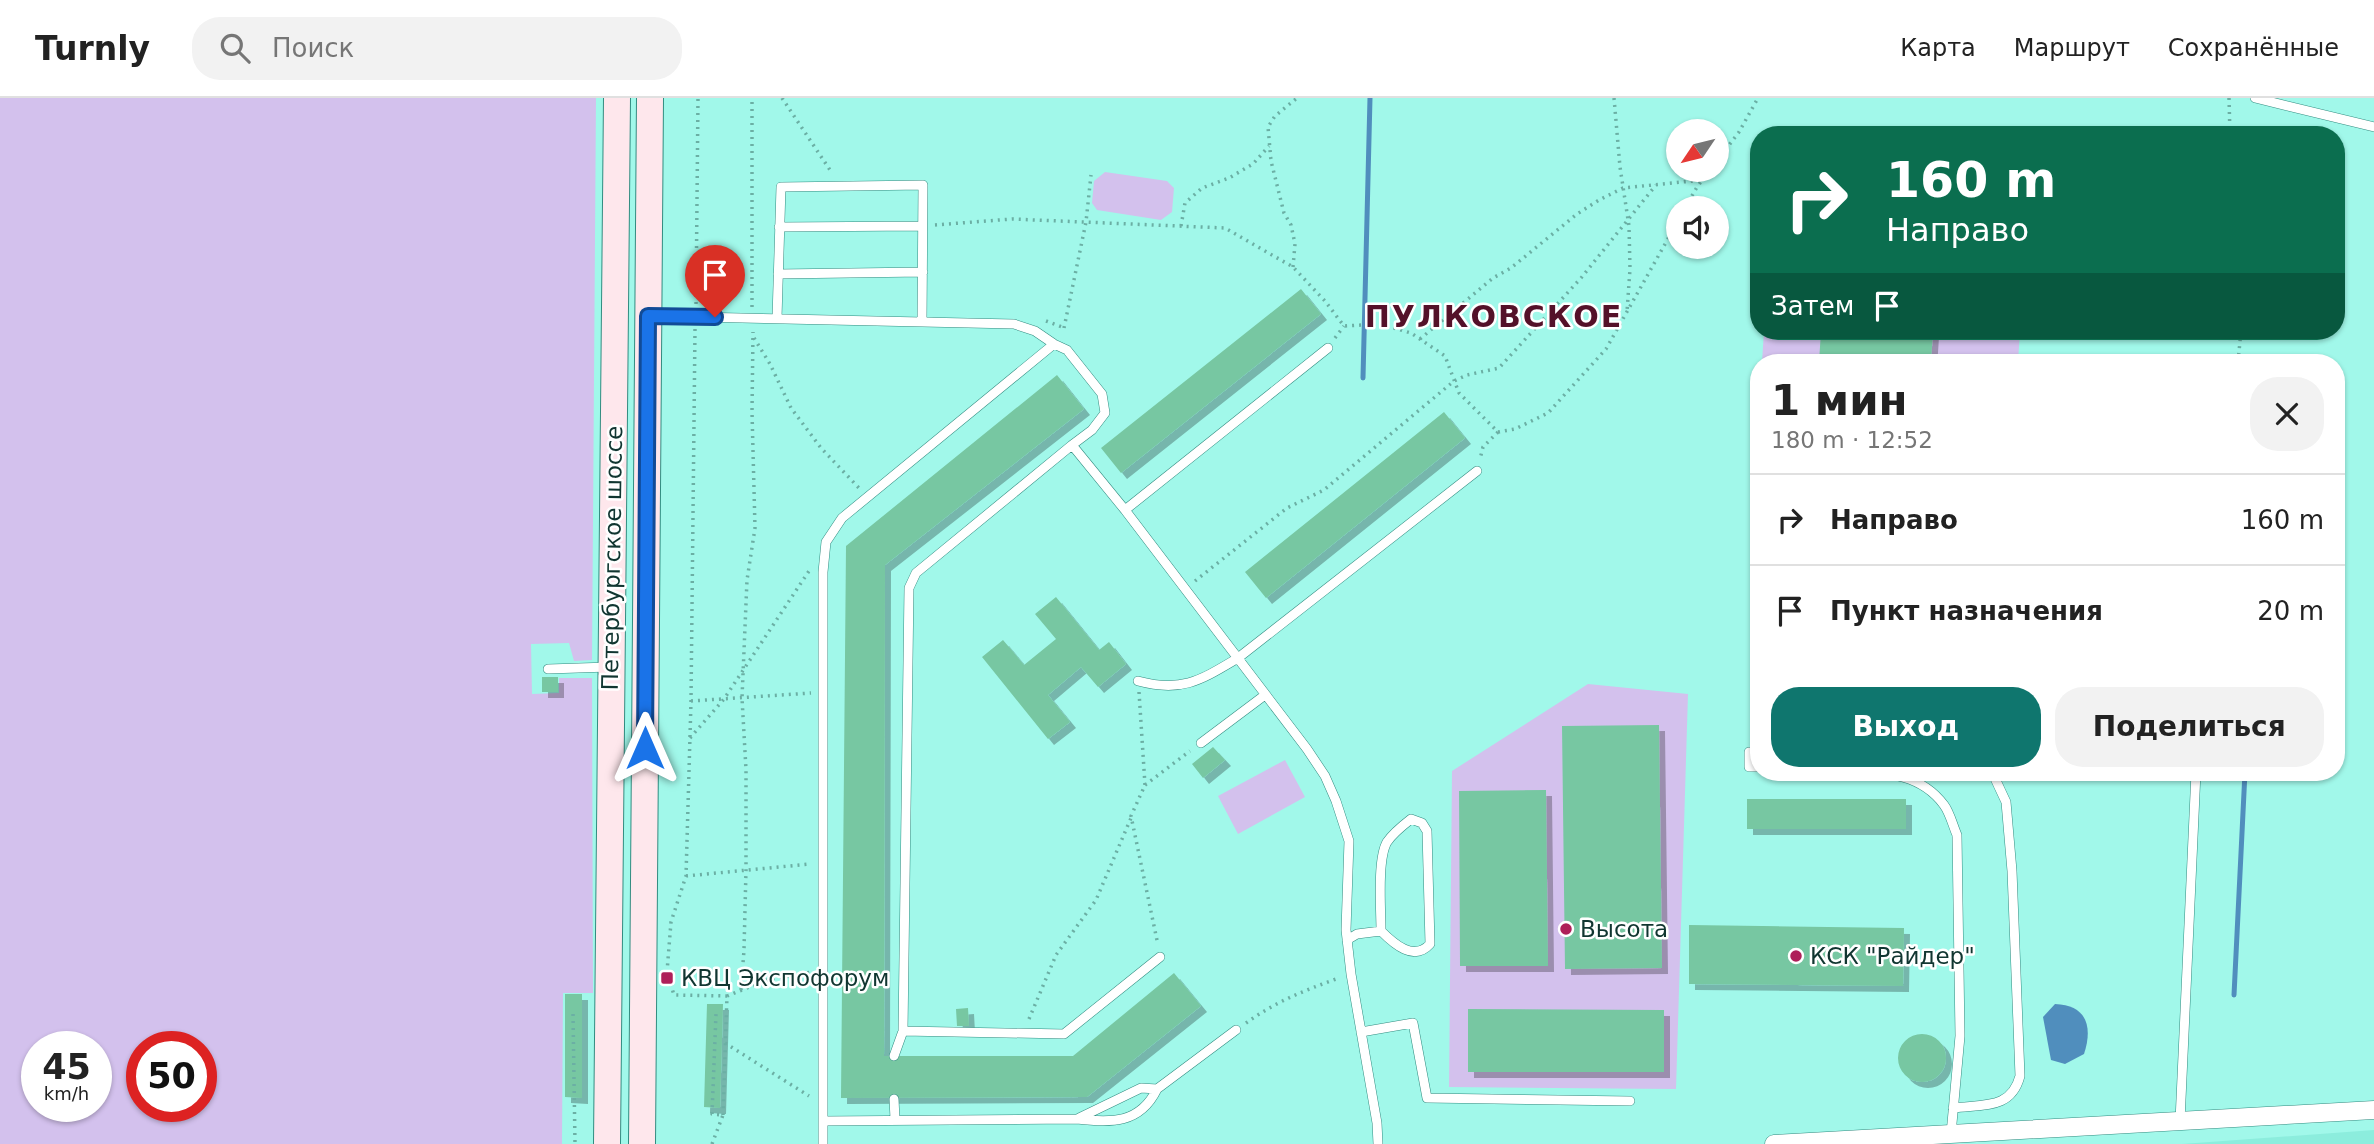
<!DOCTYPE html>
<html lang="ru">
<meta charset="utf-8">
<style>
:root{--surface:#fff;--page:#f2f2f2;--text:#222;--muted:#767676;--line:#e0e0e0;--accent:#0f766e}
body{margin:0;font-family:"DejaVu Sans",sans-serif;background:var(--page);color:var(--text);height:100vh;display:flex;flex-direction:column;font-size:26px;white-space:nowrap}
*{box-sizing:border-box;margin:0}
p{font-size:23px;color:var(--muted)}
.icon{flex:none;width:38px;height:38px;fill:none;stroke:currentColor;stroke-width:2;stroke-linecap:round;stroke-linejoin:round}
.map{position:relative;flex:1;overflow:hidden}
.side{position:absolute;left:1750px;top:256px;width:595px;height:427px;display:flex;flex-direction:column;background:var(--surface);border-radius:28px;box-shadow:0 2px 5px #0004}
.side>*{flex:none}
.top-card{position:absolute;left:1750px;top:28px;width:595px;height:214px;border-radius:28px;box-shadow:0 2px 5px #0004;background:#0b6e4f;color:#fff;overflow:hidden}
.needle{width:46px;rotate:235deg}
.fabs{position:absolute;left:1666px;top:21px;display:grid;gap:14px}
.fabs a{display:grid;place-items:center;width:63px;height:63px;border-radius:50%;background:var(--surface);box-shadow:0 2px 5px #0004;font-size:35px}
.speed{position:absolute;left:21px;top:933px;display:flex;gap:14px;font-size:35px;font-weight:700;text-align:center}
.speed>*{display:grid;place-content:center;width:91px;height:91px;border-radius:50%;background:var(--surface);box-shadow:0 2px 5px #0004;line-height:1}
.speed small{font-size:18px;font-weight:400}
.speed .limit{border:10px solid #d22;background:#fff;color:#111}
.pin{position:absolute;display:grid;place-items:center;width:60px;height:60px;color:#fff;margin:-72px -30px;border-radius:50% 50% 50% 0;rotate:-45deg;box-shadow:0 0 7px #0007}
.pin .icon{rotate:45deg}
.me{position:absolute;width:77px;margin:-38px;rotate:0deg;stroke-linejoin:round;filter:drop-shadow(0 0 5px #0008)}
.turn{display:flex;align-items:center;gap:24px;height:147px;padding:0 21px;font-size:32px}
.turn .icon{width:91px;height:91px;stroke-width:2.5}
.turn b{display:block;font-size:49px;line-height:60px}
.then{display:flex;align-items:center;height:66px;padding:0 21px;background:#0003;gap:14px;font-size:26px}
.round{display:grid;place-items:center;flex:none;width:74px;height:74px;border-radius:28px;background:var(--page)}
.headline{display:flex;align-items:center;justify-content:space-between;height:119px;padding:0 21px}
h1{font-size:42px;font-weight:700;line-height:52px}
.action{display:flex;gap:14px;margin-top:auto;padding:14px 21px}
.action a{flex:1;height:80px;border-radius:28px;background:var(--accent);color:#fff;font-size:28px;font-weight:700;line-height:80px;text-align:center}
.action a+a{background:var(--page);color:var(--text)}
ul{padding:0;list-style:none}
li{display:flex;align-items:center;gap:21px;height:91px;padding:0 21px;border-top:2px solid var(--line)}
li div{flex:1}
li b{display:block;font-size:26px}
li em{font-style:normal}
header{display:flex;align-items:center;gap:42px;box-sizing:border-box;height:98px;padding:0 35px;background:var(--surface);border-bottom:2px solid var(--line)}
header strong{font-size:33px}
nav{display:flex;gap:38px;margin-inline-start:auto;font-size:24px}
.search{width:490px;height:63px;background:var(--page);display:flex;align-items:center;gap:18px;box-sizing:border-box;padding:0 24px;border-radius:28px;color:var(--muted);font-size:26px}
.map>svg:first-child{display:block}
.built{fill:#8ceddd}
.green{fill:#d3c1ed;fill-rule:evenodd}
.water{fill:#508ebd}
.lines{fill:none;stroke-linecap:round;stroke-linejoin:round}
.stream{stroke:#508ebd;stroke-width:5}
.building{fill:#77c7a2;filter:url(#shadow)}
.lane-casing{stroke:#328c80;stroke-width:10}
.street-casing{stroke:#328c80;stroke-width:19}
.secondary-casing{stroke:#328c80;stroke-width:28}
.path{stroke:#6bafa4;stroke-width:3.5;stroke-dasharray:2 5;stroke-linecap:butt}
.lane{stroke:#fff;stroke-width:9}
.street{stroke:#fff;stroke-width:18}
.secondary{stroke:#fee7ec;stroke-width:26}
.route-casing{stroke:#114b97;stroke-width:18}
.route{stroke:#1a73e8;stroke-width:12}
.poi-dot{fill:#ae1f59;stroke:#fff;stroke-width:2.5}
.labels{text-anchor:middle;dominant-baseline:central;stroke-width:5;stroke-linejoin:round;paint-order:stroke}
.street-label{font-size:23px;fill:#113631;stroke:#fff}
.poi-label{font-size:23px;fill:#113631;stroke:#fff;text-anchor:start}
.district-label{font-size:30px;font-weight:bold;letter-spacing:2px;fill:#541129;stroke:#fff}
</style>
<header>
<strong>Turnly</strong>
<div class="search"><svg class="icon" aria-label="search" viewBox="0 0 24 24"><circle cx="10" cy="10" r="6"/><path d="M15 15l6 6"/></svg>Поиск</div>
<nav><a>Карта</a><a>Маршрут</a><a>Сохранённые</a></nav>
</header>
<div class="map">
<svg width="2374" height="1046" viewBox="0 0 2374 1046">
<defs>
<filter id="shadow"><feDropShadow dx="6" dy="6" stdDeviation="0" flood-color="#0004"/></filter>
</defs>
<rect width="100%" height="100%" fill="#a1f8ea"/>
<path class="built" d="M 2374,1032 L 2374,1046 L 2182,1046 Z"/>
<path class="green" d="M 0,0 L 596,0 L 592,562 L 574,563 L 569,545 L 531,546 L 532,596 L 559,595 L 559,580 L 592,580 L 593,895 L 563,895 L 562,1046 L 0,1046 ZM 96,948 L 96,1008 L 37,1008 L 37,948 ZM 201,948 L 201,1008 L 142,1008 L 142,948 Z
M 1105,74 L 1167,83 L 1174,90 L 1172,114 L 1161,122 L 1097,112 L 1092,105 L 1094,83 Z
M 1764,233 L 2020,233 L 2018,264 L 1762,264 Z
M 1759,327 L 1759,468 L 1750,468 Z
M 1588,586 L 1688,596 L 1676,991 L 1449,989 L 1452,673 Z
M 1285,662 L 1305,699 L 1238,736 L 1218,698 Z"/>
<path class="water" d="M 2055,906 C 2087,907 2093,929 2084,956 L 2065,966 L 2051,962 L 2043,919 Z"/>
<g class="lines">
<path class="stream" d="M 1363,280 L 1370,0
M 2234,897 L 2245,674"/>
</g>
<path class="building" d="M 1301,191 L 1321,216 L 1121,375 L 1101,350 Z
M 1821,233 L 1933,233 L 1931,264 L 1819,264 Z
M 1057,277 L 1084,311 L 885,467 L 884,958 L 1073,958 L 1174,875 L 1201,908 L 1087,999 L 841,1000 L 846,448 Z
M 1444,314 L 1465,340 L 1266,500 L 1245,474 Z
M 1056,499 L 1099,552 L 1109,544 L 1126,566 L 1098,589 L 1081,569 L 1048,597 L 1070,624 L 1048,641 L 982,559 L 1003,542 L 1024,567 L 1056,541 L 1035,516 Z
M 542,579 L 558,579 L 558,594 L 542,594 Z
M 1659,627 L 1662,870 L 1565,871 L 1562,628 Z
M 1213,649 L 1225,662 L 1203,680 L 1192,666 Z
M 1546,692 L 1548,868 L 1460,868 L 1459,693 Z
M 1747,701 L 1906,701 L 1906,731 L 1747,731 Z
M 1689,827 L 1904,830 L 1903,888 L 1689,886 Z
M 565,896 L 582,896 L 582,1000 L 565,999 Z
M 707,906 L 723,906 L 720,1010 L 704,1009 Z
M 968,910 L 969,928 L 957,928 L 956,911 Z
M 1468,911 L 1664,912 L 1664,974 L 1468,974 Z
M1898 960a24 24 0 1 1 48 0a24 24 0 1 1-48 0Z"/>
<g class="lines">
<g class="lane-casing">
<path id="lane" d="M 2255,0 L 2374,29
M 779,129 L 922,128
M 778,176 L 923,174
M 652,218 L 1014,226 L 1035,233 L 1054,246 L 1067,252 L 1102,296 L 1105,315 L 1092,332 L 1072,347 L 916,475 L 909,490 L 903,933 L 1064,936 L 1160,859
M 777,220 L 781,89 L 923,87 L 922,224
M 1072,347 L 1125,412 L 1307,651 L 1325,678 L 1336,703 L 1349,743 L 1346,832 L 1351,876 L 1377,1025 L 1378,1046
M 1125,412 L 1328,250
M 548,571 L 609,569
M 1138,583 C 1182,595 1201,582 1238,560 L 1477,373
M 1201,645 L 1265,597
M 1749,654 L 1749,669 L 1759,669
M 1853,674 C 1888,675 1921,676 1944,707 C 1950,715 1953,728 1957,737 L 1960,938 L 1951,1036
M 1347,842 L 1357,836 L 1381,833 C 1394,846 1414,864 1430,846 L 1427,733 L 1422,725 L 1411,721 C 1402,728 1393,735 1387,744 C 1377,761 1381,812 1381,833
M 1361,934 L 1413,925 L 1427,1000 L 1630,1003
M 894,958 L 903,933
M 894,1001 L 895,1021
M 1953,1010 C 1983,1006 2011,1012 2020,978 L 2012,773 L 2006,704 L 1992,674
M 1079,1020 L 1141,990 L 1157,991 L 1236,932
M 823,1023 L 1077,1021 C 1111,1025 1140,1026 1157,991
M 2180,1023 L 2196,674
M 823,1046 L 823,474 L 826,444 L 842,420 L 1054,246"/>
</g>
<g class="street-casing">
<path id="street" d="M 1774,1046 L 2374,1012"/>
</g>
<g class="secondary-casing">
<path id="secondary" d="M 607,1046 L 617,0
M 642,1046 L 650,0"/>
</g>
<path class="path" d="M 782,0 L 832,75
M 1614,0 L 1620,69 L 1629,128 L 1630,171 L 1627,214
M 2229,0 L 2230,37
M 1717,63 L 1739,34 L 1758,0
M 1685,110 L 1697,89 L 1710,72
M 935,127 L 1012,121 L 1225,130 L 1293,169 L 1325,203 L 1344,228 L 1380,226 L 1411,235 L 1445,258 L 1459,295 L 1498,334 L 1483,349 L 1480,361
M 1181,128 L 1185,105 L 1202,90 L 1229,80 L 1253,66 L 1269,48
M 1293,169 L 1295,146 L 1291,127 L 1284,115 L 1271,63 L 1268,29 L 1275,18 L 1297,0
M 696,206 L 698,0
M 752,209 L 752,0
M 1046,223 L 1065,230
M 1064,230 L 1086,124 L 1091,77
M 695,231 L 691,603 L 686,778 L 671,824 L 667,874 L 674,897 L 727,898 L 723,1017
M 754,240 L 770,266 L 791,310 L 821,350 L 859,390
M 1335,240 L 1344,228
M 1420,241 L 1493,180 L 1511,170 L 1577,116 L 1599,102 L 1623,90 L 1702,82
M 2238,264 L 2241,233
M 1498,334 L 1515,331 L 1548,315 L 1606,251 L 1678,123
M 1195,483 L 1287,410 L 1324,392 L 1454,283 L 1467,277 L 1499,270 L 1581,180 L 1656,87
M 1139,594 L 1145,687 L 1131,718 L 1158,847
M 691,603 L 811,595
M 690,640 L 724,601 L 809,473
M 1145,687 L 1190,653
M 686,778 L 810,766
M 741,892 L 744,852 L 746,772 L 746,672 L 742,600 L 747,482 L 755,430 L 752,314 L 753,234
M 727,898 L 767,882 L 812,874
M 573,916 L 575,1046
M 1029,921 L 1056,857 L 1096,802 L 1131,720
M 1246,925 C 1275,904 1305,892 1339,880
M 725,945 L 809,998
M 712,1046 L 723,1017 L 712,1016 L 716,916"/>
<use href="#lane" class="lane"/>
<use href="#street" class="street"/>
<use href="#secondary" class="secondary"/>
</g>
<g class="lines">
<g class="route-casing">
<path id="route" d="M 645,650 L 648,218 L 715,219"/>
</g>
<use href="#route" class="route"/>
</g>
<g class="poi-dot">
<circle cx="1566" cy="831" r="7"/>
<circle cx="1796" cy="858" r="7"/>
<rect x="660" y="873" width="14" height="14" rx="3.5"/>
</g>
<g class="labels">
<g class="street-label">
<text transform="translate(612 460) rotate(-89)">Петербургское шоссе</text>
</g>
<g class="poi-label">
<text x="1580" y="831">Высота</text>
<text x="1810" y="858">КСК "Райдер"</text>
<text x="681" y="880">КВЦ Экспофорум</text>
</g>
<g class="district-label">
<text x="1494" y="218">ПУЛКОВСКОЕ</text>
</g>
</g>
</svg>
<div class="fabs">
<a><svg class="needle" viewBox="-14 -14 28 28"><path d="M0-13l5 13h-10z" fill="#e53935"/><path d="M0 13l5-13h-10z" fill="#767676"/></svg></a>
<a><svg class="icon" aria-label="sound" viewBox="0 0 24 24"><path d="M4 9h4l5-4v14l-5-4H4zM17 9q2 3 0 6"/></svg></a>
</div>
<div class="speed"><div>45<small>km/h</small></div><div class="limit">50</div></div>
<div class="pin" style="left:715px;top:219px;background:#d93025"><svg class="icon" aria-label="arrive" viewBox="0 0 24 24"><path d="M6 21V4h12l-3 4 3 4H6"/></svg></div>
<svg class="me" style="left:645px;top:650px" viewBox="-20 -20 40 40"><path d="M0-17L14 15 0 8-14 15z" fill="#1a73e8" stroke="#fff" stroke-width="4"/></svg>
<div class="top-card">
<div class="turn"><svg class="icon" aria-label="right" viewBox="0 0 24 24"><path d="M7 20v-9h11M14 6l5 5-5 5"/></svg><div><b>160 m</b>Направо</div></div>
<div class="then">Затем<svg class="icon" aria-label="arrive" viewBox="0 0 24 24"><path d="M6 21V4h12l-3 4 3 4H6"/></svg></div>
</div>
<section class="side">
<div class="headline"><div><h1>1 мин</h1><p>180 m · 12:52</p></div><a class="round"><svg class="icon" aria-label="close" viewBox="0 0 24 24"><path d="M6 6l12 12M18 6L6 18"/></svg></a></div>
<ul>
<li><svg class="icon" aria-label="right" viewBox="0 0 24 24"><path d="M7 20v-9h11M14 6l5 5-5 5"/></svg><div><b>Направо</b></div><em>160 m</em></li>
<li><svg class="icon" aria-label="arrive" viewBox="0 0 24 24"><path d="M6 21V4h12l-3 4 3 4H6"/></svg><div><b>Пункт назначения</b></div><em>20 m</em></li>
</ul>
<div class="action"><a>Выход</a><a>Поделиться</a></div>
</section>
</div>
